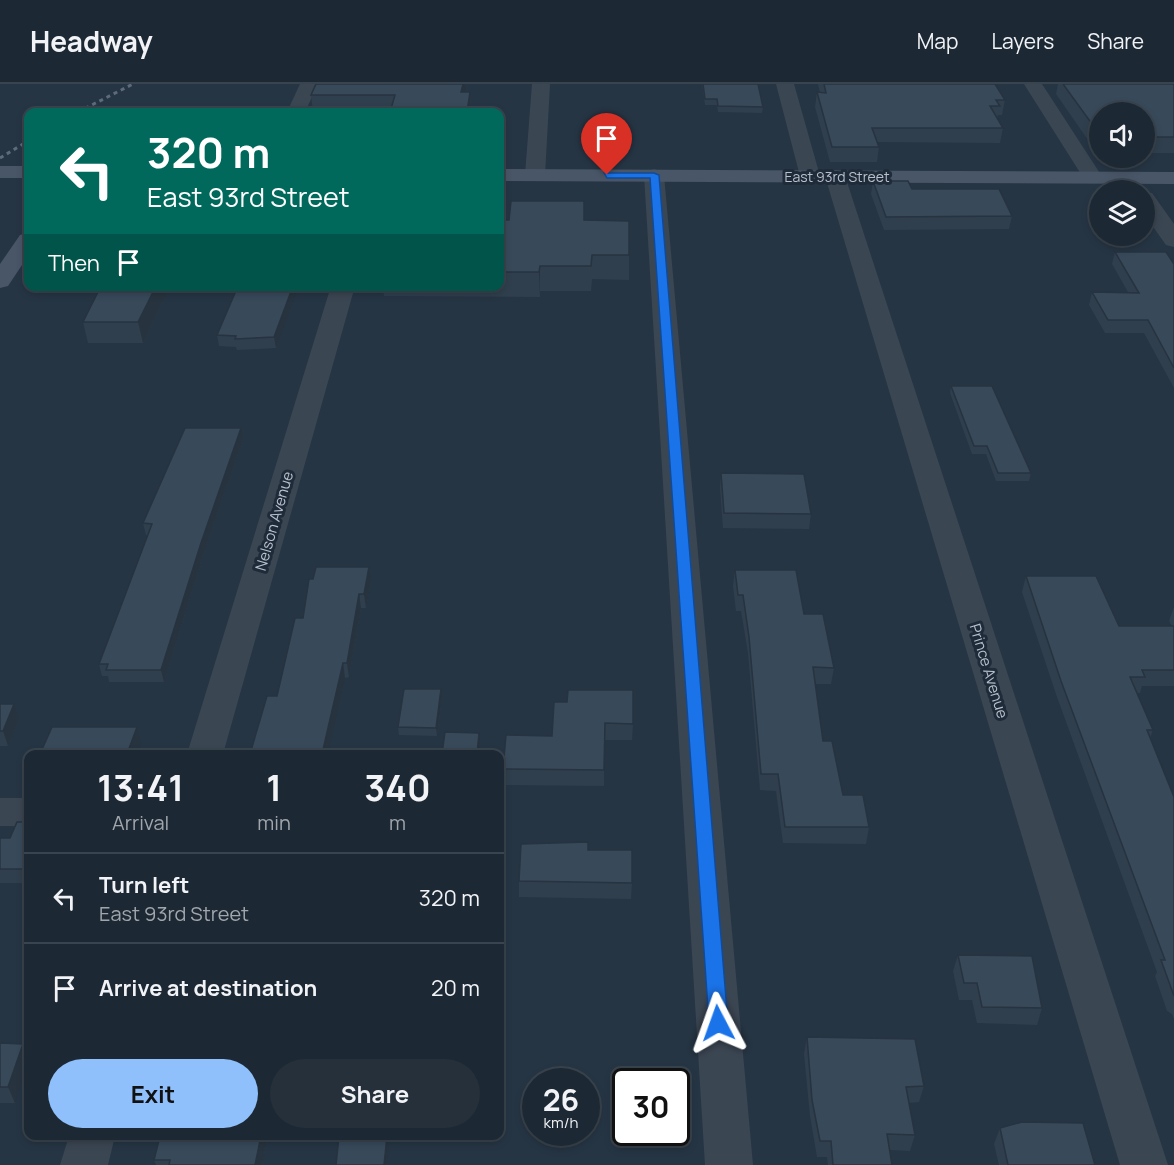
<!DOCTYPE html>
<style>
:root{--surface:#1c2833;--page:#25303b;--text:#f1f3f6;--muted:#a0a6ac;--line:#3a444e;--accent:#8fc0fb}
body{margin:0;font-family:Manrope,sans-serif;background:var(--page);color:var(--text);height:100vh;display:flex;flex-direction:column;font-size:22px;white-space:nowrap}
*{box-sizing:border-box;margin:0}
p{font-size:20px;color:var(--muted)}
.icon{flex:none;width:33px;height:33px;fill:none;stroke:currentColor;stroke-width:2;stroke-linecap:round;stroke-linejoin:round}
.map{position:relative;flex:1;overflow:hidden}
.sheet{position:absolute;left:24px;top:666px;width:480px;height:390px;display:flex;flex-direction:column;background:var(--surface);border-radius:12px;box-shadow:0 3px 9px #0003,0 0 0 2px var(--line)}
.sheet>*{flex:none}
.top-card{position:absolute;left:24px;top:24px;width:480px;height:183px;border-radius:12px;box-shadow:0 3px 9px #0003,0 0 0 2px var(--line);background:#00695c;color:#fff;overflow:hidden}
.fabs{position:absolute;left:1089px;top:18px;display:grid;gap:12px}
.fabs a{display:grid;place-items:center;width:66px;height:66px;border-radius:50%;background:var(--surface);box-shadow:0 3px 9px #0003,0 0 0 2px var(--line);font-size:30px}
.speed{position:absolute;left:522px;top:984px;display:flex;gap:12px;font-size:30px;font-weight:700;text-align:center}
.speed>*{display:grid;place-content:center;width:78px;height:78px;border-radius:50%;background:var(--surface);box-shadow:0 3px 9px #0003,0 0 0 2px var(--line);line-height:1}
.speed small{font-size:15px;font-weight:400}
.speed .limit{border:3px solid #111;border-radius:9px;background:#fff;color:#111}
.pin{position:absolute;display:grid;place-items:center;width:51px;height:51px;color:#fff;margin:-62px -26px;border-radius:50% 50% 50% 0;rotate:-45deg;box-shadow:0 0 6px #0007}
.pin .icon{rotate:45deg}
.me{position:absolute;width:66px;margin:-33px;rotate:356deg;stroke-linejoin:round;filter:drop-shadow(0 0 4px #0008)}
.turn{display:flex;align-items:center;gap:21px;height:126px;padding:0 24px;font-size:27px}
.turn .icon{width:78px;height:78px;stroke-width:2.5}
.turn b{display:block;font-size:42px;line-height:51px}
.then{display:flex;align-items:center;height:57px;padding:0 24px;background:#0003;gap:12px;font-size:22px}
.eta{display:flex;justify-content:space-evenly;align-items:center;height:102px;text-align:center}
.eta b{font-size:36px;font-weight:700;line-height:42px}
.action{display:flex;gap:12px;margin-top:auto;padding:12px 24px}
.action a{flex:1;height:69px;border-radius:36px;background:var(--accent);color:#111;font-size:24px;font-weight:700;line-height:69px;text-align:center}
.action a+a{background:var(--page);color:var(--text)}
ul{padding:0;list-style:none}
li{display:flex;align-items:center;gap:18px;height:90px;padding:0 24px;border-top:2px solid var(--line)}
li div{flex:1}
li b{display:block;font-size:22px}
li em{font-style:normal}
header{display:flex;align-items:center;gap:36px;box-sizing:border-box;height:84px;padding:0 30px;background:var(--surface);border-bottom:2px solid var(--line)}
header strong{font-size:28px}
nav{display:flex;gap:33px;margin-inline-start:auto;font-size:21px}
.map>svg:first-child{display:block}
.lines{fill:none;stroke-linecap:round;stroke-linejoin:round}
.street{fill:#3b4653;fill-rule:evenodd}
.secondary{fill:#495667;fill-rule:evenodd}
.rail{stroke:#5d6b7a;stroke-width:3;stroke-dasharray:4 4;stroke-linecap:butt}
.wall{fill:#303f4d}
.shaded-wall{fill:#27333f}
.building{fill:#38495a;stroke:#27333f;stroke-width:1.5}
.route{fill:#1a73e8;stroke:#114b97;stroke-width:1.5}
.labels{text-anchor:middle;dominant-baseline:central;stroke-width:6;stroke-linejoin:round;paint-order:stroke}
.far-street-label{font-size:14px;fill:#b8c1cd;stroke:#1f2b39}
.street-label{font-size:15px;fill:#b8c1cd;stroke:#1f2b39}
</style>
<header>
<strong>Headway</strong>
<nav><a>Map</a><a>Layers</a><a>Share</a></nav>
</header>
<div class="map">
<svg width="1174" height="1081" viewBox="0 0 1174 1081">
<rect width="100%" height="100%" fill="#263544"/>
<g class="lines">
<path class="street" d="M 300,0 L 318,0 L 305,28 L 287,28 Z
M 532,0 L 550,0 L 545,91 L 542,95 L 528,95 L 525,91 Z
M 776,0 L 794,0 L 820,92 L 817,96 L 803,96 L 800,92 Z
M 1024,0 L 1042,0 L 1103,94 L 1100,98 L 1086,98 Z
M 654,85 L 661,87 L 664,91 L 753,1081 L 705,1081 L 644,91 L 647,87 Z
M 835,86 L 842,88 L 845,92 L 1168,1081 L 1120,1081 L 825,92 L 828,88 Z
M 1144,108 L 1152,109 L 1174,140 L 1174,163 L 1166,161 L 1144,130 Z
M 331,202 L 355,202 L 223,670 L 187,670 Z
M 0,714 L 28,714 L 28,742 L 0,742 Z
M 69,1052 L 115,1052 L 108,1081 L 60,1081 Z"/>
<path class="secondary" d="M 0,82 L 28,82 L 28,94 L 0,94 Z
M 500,85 L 1174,88 L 1174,100 L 500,97 Z
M 28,149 L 28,172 L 8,202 L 0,204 L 0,180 L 20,151 Z"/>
<path class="rail" d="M 78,28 L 133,0
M 0,74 L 28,57"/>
</g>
<path class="wall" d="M 316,0 L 466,0 L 466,8 L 470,8 L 471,28 L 313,28 L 311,11 Z
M 702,0 L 758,0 L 763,23 L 762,29 L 718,28 L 717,21 L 705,21 Z
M 818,0 L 995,0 L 1005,16 L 1002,31 L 998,31 L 997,34 L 1003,44 L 1000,59 L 878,58 L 879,63 L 877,78 L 830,78 L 815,23 L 817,8 L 820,9 Z
M 1058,0 L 1174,0 L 1174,69 L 1144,69 L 1144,28 L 1100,28 L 1100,69 L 1097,69 L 1056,10 Z
M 873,97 L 1012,132 L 1009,145 L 884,146 L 871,110 Z
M 500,136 L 584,136 L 629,171 L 629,196 L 592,195 L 591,207 L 540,207 L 540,213 L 384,212 L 383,202 L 500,202 Z
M 1115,168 L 1174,180 L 1174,304 L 1144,249 L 1105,249 L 1089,221 L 1092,208 L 1128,208 L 1112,180 Z
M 170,202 L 143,259 L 88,259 L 83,238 Z
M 238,202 L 297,202 L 276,264 L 237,266 L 236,263 L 219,262 L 217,251 Z
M 951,302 L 1031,389 L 1029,397 L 996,397 L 986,370 L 972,370 L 950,309 Z
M 243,355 L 203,471 L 164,598 L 109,598 L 108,592 L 102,592 L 99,580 L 148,451 L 146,451 L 143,439 Z
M 721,389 L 811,430 L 809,445 L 723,444 L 720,404 Z
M 735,486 L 804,530 L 834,584 L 831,600 L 815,600 L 823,657 L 843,711 L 869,743 L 866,760 L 783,759 L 776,707 L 760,706 L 748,569 L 741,527 L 736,527 L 733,502 Z
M 1026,492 L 1119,542 L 1172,542 L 1169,537 L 1174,523 L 1174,602 L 1142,602 L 1140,609 L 1137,609 L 1153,646 L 1150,654 L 1174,713 L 1174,935 L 1172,930 L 1167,927 L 1155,892 L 1157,888 L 1057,613 L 1022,508 Z
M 313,495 L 371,498 L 366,524 L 361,524 L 349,593 L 277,612 L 303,534 Z
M 442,614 L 437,652 L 399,651 L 398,643 Z
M 554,618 L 633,640 L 632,656 L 604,656 L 604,702 L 504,701 L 503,685 L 552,652 Z
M 0,620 L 19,635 L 8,662 L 0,662 Z
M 28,738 L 28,799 L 0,799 L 0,754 L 10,754 Z
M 588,766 L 632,799 L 631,815 L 519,813 L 519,797 Z
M 958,871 L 1042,924 L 1037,941 L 977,939 L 972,916 L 959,916 L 953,887 Z
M 807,953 L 924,1002 L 919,1018 L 909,1019 L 915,1051 L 910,1067 L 890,1066 L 892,1081 L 828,1081 L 827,1073 L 817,1073 L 810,1032 L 804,970 Z
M 0,959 L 15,1019 L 0,1019 Z
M 1000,1044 L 1095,1081 L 999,1081 L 994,1060 Z
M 268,1052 L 262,1081 L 156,1081 L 154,1076 Z"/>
<path class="shaded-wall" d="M 463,0 L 466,0 L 466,8 L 461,8 Z
M 470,8 L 471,28 L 467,28 Z
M 540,182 L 540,213 L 539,188 Z
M 156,202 L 170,202 L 143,259 L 138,238 Z
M 293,202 L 297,202 L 298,204 L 276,264 L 274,253 Z
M 241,344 L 243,355 L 203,471 L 164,598 L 161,586 L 201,459 Z
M 369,483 L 371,498 L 366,524 L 364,510 Z
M 359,510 L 361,524 L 349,593 L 347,579 Z
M 343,579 L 345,594 L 328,670 L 322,670 Z
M 441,605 L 442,614 L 437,652 L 436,644 Z
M 14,620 L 19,635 L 8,662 L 3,647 Z
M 137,643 L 141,659 L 137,670 L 127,670 Z
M 479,649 L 480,657 L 479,670 L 477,670 Z
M 23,960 L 28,973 L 28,980 L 15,1019 L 8,1003 Z
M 261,1052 L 268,1052 L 262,1081 L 255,1081 Z
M 387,1052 L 390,1052 L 387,1081 L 384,1081 Z"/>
<path class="building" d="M 316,0 L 463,0 L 461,8 L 470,8 L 467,28 L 390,28 L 395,11 L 311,11 Z
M 703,0 L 758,0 L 763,23 L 718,22 L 717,15 L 705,15 Z
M 824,0 L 995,0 L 1005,16 L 996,16 L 1000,22 L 990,22 L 1003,44 L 872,44 L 879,63 L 832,63 L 817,8 L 826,9 Z
M 1063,0 L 1174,0 L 1174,53 L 1144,53 L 1144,28 L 1100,28 L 1100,51 Z
M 183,24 L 262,24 L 260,28 L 181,28 Z
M 873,97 L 908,97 L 912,105 L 999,105 L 1012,132 L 886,133 Z
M 511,117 L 584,117 L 584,136 L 629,137 L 629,171 L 592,171 L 591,182 L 540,182 L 539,188 L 500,188 L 500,136 L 509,136 Z
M 1115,168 L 1166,168 L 1174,180 L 1174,284 L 1148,236 L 1108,236 L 1092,208 L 1139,209 Z
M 101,202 L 156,202 L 138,238 L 83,238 Z
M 238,202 L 293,202 L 274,253 L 235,255 L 236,252 L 217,251 Z
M 951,302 L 992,302 L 1031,389 L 998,389 L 987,362 L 974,362 Z
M 185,344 L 241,344 L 201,459 L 161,586 L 106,586 L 108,580 L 99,580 L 152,440 L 143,439 Z
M 721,389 L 804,390 L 811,430 L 724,429 Z
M 316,483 L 369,483 L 364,510 L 359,510 L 347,579 L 343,579 L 322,670 L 250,670 L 267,612 L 277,612 L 295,534 L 303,534 L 309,495 L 313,495 Z
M 735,486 L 796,486 L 804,530 L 823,530 L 834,584 L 813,583 L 823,657 L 832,657 L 843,711 L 863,711 L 869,743 L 785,743 L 778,690 L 761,690 L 749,553 L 743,511 L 738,511 Z
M 1026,492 L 1096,492 L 1119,542 L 1174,542 L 1174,586 L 1142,586 L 1145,593 L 1130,593 L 1153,646 L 1147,646 L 1174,713 L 1174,912 L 1161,876 L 1165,876 L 1061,597 Z
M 404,605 L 441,605 L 436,644 L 398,643 Z
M 568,606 L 633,606 L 633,640 L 605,639 L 604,686 L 503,685 L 506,651 L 552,652 L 554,618 L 567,618 Z
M 0,620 L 14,620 L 3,647 L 0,647 Z
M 52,643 L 137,643 L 127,670 L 40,670 Z
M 445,648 L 479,649 L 477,670 L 442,670 Z
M 17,738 L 28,738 L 28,785 L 0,785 L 0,754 L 10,754 Z
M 588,758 L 588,766 L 632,766 L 632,799 L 519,797 L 521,760 Z
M 958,871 L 1032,872 L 1042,924 L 982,923 L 977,899 L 964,899 Z
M 807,953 L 915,955 L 924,1002 L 906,1003 L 915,1051 L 887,1050 L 892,1081 L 833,1081 L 831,1057 L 820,1057 L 812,1016 Z
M 0,959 L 23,960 L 8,1003 L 0,1003 Z
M 1022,1038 L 1083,1039 L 1095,1081 L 1008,1081 L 1000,1044 Z
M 160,1052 L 261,1052 L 255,1081 L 169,1081 L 170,1076 L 154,1076 Z
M 339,1052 L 387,1052 L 384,1081 L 336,1081 Z"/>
<path class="route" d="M 604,89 L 654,89 L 659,91 L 728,939 L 725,945 L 718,947 L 712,945 L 709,939 L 650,94 L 607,94 Z"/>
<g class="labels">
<g class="far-street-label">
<text x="837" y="92">East 93rd Street</text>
</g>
<g class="street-label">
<text transform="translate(274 437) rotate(-74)">Nelson Avenue</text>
<text transform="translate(989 587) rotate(73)">Prince Avenue</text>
</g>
</g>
</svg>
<div class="fabs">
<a><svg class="icon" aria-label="sound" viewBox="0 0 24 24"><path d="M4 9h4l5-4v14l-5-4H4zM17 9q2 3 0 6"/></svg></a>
<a><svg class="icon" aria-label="layers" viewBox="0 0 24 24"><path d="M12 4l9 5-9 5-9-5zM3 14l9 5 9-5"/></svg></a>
</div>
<div class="speed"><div>26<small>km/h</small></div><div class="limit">30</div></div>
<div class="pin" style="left:607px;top:91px;background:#d93025"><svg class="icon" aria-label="arrive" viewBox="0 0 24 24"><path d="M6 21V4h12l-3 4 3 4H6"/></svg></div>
<svg class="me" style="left:718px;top:939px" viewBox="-20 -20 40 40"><path d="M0-17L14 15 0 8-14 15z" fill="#1a73e8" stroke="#fff" stroke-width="4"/></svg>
<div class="top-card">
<div class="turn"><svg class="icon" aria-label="left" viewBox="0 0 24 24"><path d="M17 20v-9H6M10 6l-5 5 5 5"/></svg><div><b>320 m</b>East 93rd Street</div></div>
<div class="then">Then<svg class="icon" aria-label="arrive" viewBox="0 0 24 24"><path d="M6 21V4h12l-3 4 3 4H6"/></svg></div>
</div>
<section class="sheet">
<div class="eta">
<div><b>13:41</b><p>Arrival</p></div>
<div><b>1</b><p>min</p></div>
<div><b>340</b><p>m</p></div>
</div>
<ul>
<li><svg class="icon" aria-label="left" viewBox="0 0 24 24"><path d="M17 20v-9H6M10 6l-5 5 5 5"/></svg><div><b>Turn left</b><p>East 93rd Street</p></div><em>320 m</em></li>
<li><svg class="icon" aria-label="arrive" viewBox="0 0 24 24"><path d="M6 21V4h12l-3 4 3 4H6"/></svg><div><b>Arrive at destination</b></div><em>20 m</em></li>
</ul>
<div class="action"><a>Exit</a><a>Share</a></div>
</section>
</div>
